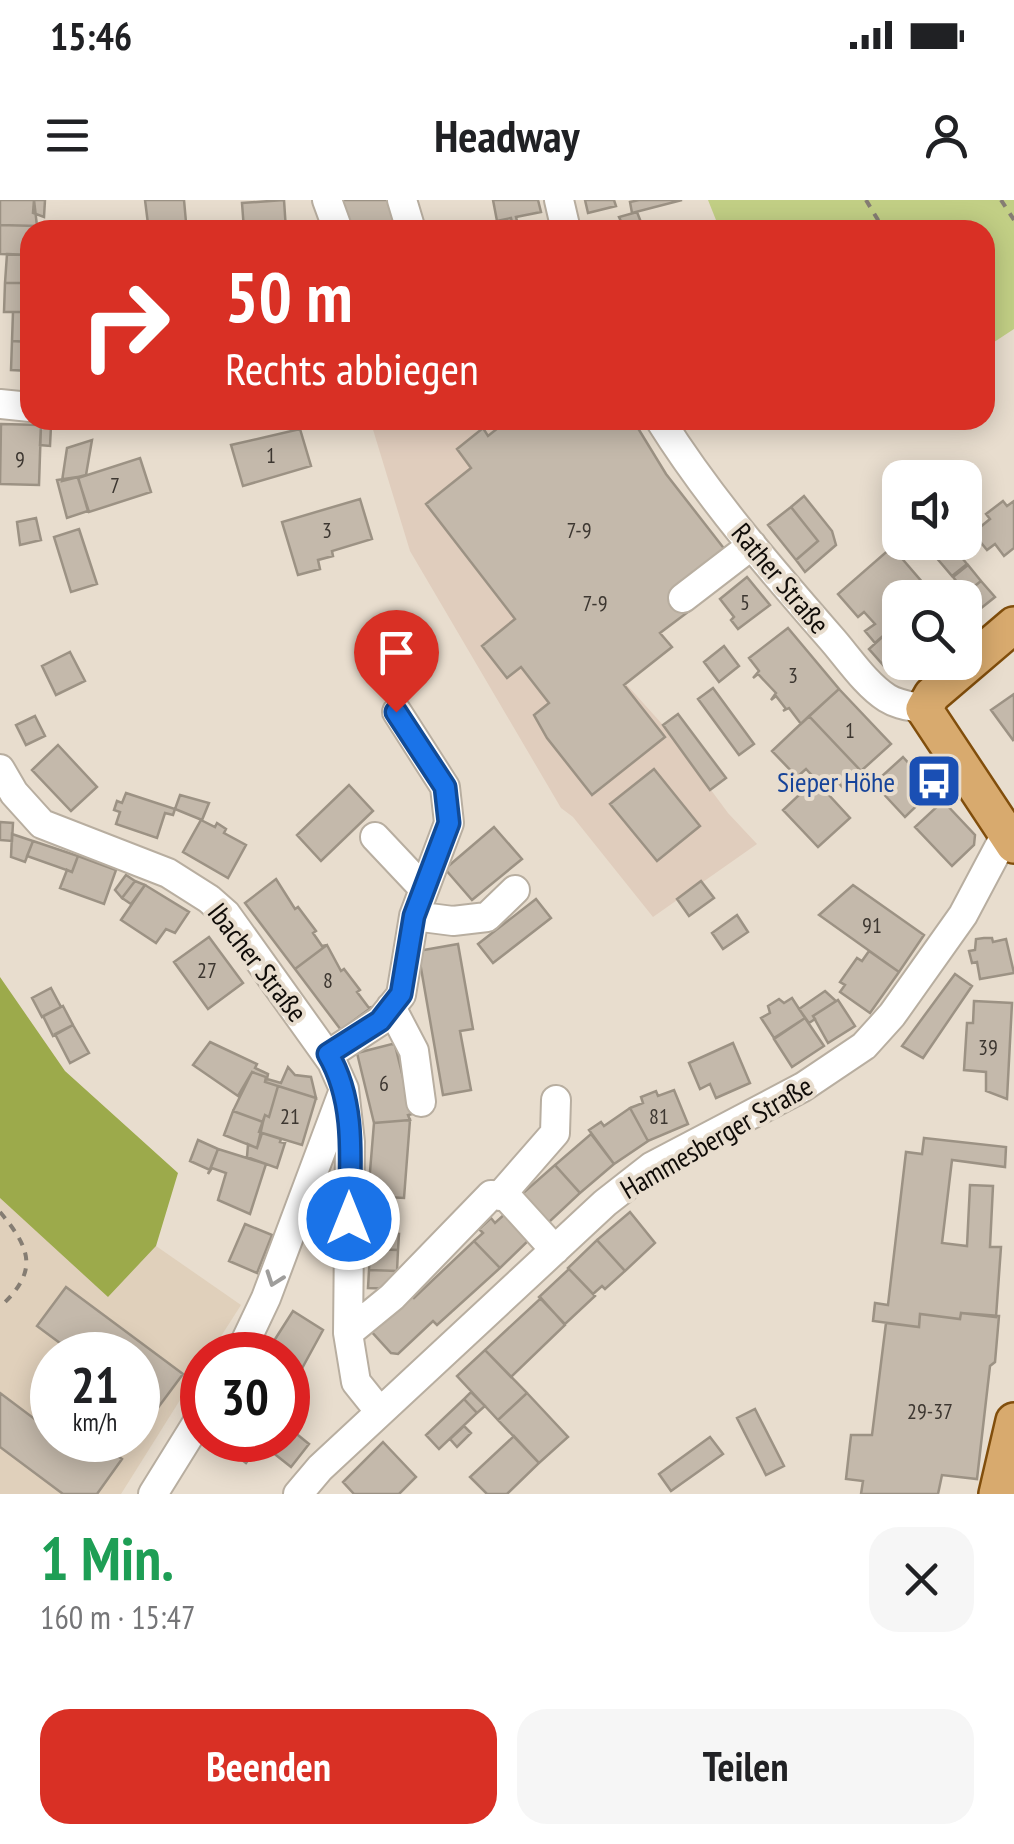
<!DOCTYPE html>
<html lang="de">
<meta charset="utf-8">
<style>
:root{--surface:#fff;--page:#f6f6f6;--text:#202124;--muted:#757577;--accent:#d93025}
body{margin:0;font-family:"PT Sans Narrow",sans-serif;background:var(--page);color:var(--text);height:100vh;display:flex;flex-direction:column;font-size:38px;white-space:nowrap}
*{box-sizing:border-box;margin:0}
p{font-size:32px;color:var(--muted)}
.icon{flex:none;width:55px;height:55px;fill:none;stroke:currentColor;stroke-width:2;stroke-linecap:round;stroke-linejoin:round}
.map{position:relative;height:1294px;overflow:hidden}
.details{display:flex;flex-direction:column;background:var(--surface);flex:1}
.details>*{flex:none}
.guide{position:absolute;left:20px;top:20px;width:975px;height:210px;border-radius:30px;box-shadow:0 5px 25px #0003;background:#d93025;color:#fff;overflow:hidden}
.fabs{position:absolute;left:882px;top:260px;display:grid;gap:20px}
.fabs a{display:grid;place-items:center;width:100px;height:100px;border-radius:20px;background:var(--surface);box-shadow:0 5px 25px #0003;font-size:50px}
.speed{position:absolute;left:30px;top:1132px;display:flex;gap:20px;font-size:50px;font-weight:700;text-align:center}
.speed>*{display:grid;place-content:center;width:130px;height:130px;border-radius:50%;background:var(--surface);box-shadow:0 5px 25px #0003;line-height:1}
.speed small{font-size:25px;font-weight:400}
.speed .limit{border:15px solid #d22;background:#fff;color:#111}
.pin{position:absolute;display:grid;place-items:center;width:85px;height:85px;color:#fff;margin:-102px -42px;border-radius:50% 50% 50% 0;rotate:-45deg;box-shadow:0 0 10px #0007}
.pin .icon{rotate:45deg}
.me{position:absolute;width:110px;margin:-55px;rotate:0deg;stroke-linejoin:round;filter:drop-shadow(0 0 8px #0008)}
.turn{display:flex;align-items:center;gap:35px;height:210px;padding:0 40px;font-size:45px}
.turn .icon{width:130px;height:130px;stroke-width:2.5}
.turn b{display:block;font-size:70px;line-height:85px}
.round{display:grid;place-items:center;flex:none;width:105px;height:105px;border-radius:30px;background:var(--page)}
.overview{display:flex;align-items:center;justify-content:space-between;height:170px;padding:0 40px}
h1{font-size:60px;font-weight:700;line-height:75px;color:#1e9e55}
.button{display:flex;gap:20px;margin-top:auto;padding:20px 40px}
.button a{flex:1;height:115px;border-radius:30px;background:var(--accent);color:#fff;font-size:40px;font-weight:700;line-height:115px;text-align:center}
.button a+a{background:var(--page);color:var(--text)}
.status{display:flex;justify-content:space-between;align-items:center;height:70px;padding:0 50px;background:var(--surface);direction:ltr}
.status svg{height:28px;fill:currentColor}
header{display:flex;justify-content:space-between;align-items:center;height:130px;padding:0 40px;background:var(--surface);font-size:45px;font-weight:700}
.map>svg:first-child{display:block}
.built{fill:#e0d0bb;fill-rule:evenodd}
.industrial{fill:#e0cdbd}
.green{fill:#c2cf85}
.forest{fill:#9caa4b}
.building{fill:#c4b9ab;stroke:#9c9284;stroke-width:2.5}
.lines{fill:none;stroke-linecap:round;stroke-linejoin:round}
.minor-casing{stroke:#b8aea0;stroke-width:32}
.major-casing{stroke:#814e0c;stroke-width:40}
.path{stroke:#857d73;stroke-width:4;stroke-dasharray:8 8;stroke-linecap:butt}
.minor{stroke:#fff;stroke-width:28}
.major{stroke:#d8aa6e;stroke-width:35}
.oneway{stroke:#9f9e9c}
.route-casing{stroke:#114b97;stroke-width:25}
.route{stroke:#1a73e8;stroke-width:18}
.labels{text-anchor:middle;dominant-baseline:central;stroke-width:8;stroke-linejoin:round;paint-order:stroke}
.number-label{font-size:22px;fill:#3d3731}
.street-label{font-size:28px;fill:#100c08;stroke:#e8ddce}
.transit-label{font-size:28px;fill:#164399;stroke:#e8ddce;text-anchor:end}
</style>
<div class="status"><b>15:46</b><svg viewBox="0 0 49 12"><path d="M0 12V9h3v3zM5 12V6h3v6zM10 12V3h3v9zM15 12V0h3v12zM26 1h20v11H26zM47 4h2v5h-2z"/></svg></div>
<header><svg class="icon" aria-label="menu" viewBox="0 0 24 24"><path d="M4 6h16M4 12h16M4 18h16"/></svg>Headway<svg class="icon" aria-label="person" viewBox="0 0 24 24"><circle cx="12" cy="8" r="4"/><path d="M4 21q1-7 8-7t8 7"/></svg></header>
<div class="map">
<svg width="1014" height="1294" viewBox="0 0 1014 1294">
<rect width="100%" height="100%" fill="#e8ddce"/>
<path class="built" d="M 0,998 L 108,1096 L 156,1046 L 241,1105 L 209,1155 L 202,1155 L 202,1165 L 121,1294 L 0,1294 ZM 52,1155 L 138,1155 L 138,1240 L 52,1240 Z"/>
<path class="industrial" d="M 456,220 L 633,220 L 667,274 L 740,369 L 661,432 L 672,447 L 626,484 L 663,525 L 728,613 L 757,644 L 653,717 L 573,617 L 561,608 L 410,351 L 371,223 Z"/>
<path class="green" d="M 708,0 L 1014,0 L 1014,129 L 985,148 L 985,30 L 720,30 Z"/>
<path class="forest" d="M 0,777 L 65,871 L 178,973 L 156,1046 L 108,1097 L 0,998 Z"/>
<path class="building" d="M 0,0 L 34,0 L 37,26 L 0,25 Z
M 34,0 L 45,0 L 44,17 L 33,13 Z
M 145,0 L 184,0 L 186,22 L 148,24 Z
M 284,0 L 286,30 L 244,30 L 242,3 Z
M 337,0 L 394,0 L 403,30 L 346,30 Z
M 493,0 L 538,0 L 541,12 L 516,17 L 517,21 L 512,22 L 511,18 L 497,21 Z
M 585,0 L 614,0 L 616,6 L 588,13 Z
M 639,0 L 682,0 L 632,13 L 630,2 Z
M 637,12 L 644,30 L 625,30 L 619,17 Z
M 188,22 L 188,30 L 145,30 L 148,24 Z
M 0,25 L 37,26 L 37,30 L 30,30 L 30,55 L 0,54 Z
M 7,54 L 30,55 L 30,83 L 5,83 Z
M 5,83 L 30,83 L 30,112 L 4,112 Z
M 13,112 L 30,112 L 30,142 L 12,141 Z
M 12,141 L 30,142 L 30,171 L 11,170 Z
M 508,220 L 633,220 L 666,274 L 726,351 L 692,409 L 660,433 L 672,447 L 624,485 L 665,537 L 592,595 L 547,538 L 534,515 L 549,503 L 521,467 L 507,478 L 482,446 L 515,419 L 426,304 L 471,268 L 457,249 L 483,228 L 488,236 Z
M 1,224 L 41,225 L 39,285 L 0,284 Z
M 41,225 L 51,226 L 50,246 L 40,245 Z
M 300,229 L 311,266 L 243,286 L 231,245 Z
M 92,240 L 86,275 L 62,281 L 67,248 Z
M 140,258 L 151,292 L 89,312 L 78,278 Z
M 78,277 L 88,311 L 67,318 L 57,280 Z
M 804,296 L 832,331 L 836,345 L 805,372 L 796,360 L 818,341 L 791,307 Z
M 360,299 L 372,339 L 332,351 L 333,356 L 318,360 L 320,369 L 298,375 L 282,322 Z
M 1003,301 L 1007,306 L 1014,301 L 1014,348 L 1004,356 L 995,344 L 987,350 L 973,333 L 990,319 L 986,314 Z
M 791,307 L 818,341 L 796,360 L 768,325 Z
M 36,318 L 41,340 L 20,345 L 17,322 Z
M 79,329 L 97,384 L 71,392 L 54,337 Z
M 923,342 L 949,342 L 967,364 L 952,376 Z
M 892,347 L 929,390 L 920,398 L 900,398 L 900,421 L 875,443 L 865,431 L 875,424 L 864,412 L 858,417 L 838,394 Z
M 968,365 L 981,381 L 966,393 L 953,377 Z
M 747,377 L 770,405 L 738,429 L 731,420 L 734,417 L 720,399 Z
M 981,381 L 995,397 L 980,409 L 966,393 Z
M 900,421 L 900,462 L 912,462 L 899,474 L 891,474 L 869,449 Z
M 788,428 L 839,489 L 801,524 L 789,508 L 783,511 L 786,509 L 776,496 L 771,500 L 776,493 L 758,474 L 753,478 L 759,471 L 749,458 Z
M 724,446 L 739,466 L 719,482 L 704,462 Z
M 70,452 L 85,481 L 56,495 L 42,466 Z
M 713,488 L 754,544 L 739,555 L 698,499 Z
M 839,489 L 891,544 L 861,571 L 809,516 Z
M 1014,494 L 1014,539 L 1013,540 L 991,510 Z
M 678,514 L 726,578 L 710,590 L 663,525 Z
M 35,516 L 45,536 L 26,545 L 16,525 Z
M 809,516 L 861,571 L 843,588 L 833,576 L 822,586 L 806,569 L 797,577 L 772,551 Z
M 58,545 L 97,587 L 71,611 L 32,570 Z
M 903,557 L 933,590 L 905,617 L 878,588 L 873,593 L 869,588 Z
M 654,569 L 700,626 L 657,661 L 610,604 Z
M 815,580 L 850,618 L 818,647 L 783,610 Z
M 349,585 L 373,611 L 321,661 L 297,635 Z
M 126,593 L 175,609 L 173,615 L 165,613 L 157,638 L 116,624 L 120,612 L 114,610 L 117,601 L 122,603 Z
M 180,595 L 209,603 L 202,620 L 175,609 Z
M 943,601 L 975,635 L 974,645 L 952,666 L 915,627 Z
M 201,620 L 215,627 L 217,623 L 226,629 L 224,633 L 246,645 L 228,678 L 183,652 Z
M 0,622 L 13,623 L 12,641 L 0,640 Z
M 494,627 L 522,659 L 472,700 L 445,669 Z
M 12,634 L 33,641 L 25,662 L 11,657 Z
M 33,641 L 78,656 L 72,672 L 27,656 Z
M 78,656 L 116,670 L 104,704 L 60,688 L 67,670 L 72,672 Z
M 126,675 L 135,681 L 122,698 L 115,690 Z
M 276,679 L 295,709 L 298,707 L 316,731 L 313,733 L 322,746 L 327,745 L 295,769 L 245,703 Z
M 135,681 L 145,685 L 131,704 L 122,698 Z
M 701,681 L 714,698 L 689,716 L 677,699 Z
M 145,685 L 189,712 L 175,733 L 166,729 L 156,743 L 121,720 Z
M 853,685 L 924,735 L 899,772 L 819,715 Z
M 536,699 L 551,718 L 493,763 L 478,744 Z
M 737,715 L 748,732 L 723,749 L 712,733 Z
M 209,737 L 243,783 L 208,809 L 174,762 Z
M 984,738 L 992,738 L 993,742 L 1006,739 L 1014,773 L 980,779 L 977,762 L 972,763 L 969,751 L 975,750 L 976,739 Z
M 458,744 L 473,829 L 460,831 L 471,890 L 443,895 L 418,751 Z
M 327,745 L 341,771 L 344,769 L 360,790 L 357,792 L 369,808 L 372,807 L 341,830 L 295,769 Z
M 869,751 L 899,772 L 870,813 L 840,792 L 845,785 L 840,782 L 857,758 L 862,761 Z
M 955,774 L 972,786 L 923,858 L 902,846 Z
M 51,788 L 61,807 L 42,817 L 32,798 Z
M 825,791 L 836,801 L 813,816 L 815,819 L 809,823 L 799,809 Z
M 792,798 L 805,818 L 774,838 L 761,818 L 770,813 L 768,806 L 779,799 L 784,803 Z
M 838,800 L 855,826 L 828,843 L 813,816 Z
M 974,801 L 1012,803 L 1007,899 L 986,891 L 986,872 L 964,870 L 967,823 L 973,823 Z
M 63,806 L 73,825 L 53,836 L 43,816 Z
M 805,818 L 824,846 L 792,867 L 774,839 Z
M 73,825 L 89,853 L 70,863 L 55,834 Z
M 210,842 L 257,864 L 255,868 L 268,874 L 267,879 L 281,883 L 288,867 L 295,875 L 311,877 L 316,898 L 265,882 L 266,877 L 252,872 L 238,896 L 193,865 Z
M 733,843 L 750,883 L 716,898 L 710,884 L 700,889 L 689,863 Z
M 392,844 L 395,845 L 412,914 L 408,915 L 410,920 L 374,923 L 357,853 Z
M 252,872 L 266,877 L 265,882 L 278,886 L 269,917 L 265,915 L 263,922 L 233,911 Z
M 278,886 L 316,898 L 302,945 L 259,932 L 265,915 L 269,917 Z
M 674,890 L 688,924 L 648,941 L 630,908 L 643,903 L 641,897 L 656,891 L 658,896 Z
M 630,908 L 648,941 L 614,964 L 589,930 L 601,922 L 604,926 Z
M 233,911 L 263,922 L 257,948 L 224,935 Z
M 410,920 L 404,998 L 368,996 L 374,923 Z
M 262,933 L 281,939 L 280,942 L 285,943 L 277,968 L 247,957 L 248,944 L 257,948 Z
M 591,934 L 614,964 L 580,993 L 555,965 Z
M 924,938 L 1006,947 L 1005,967 L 952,960 L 942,1043 L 967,1046 L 970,985 L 993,986 L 990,1047 L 1001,1047 L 996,1117 L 961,1113 L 960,1119 L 920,1114 L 919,1127 L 873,1121 L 875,1103 L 888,1105 L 906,952 L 922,954 Z
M 198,940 L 218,949 L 210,970 L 190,961 Z
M 218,949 L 266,964 L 250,1014 L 218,1000 L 226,973 L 212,968 L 208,974 Z
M 555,965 L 580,993 L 548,1023 L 522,994 Z
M 507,1012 L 531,1038 L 500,1068 L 474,1041 L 483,1033 L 479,1029 L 491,1018 L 495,1023 Z
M 630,1012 L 655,1043 L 625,1071 L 597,1040 Z
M 245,1024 L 272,1035 L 257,1073 L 229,1061 Z
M 371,1033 L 399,1034 L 398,1050 L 370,1049 Z
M 597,1040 L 625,1071 L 605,1089 L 602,1086 L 593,1094 L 568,1068 Z
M 474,1041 L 500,1068 L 437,1125 L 433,1121 L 398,1154 L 391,1153 L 370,1130 L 409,1093 L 414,1098 Z
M 370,1049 L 398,1050 L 397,1071 L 369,1070 Z
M 569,1069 L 595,1096 L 565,1124 L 539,1097 Z
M 369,1070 L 397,1071 L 396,1089 L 368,1088 Z
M 66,1087 L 183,1174 L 154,1213 L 138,1201 L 138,1155 L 76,1155 L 37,1126 Z
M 541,1098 L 565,1125 L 511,1177 L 485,1150 Z
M 293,1111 L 323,1130 L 288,1194 L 288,1155 L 269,1155 L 275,1146 L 272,1144 Z
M 961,1113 L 999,1116 L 995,1162 L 990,1166 L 977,1279 L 942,1275 L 938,1294 L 861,1294 L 863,1281 L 846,1279 L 851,1235 L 872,1235 L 886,1123 L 919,1127 L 920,1114 L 960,1119 Z
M 485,1150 L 527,1193 L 498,1220 L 457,1176 Z
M 471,1192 L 485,1206 L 477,1213 L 464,1199 Z
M 0,1193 L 52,1232 L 52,1240 L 96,1240 L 122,1259 L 97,1294 L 63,1294 L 0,1247 Z
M 527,1193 L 568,1237 L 539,1263 L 498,1220 Z
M 464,1199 L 477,1213 L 439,1249 L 426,1235 Z
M 755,1209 L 784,1266 L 766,1275 L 737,1218 Z
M 464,1226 L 471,1233 L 457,1247 L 450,1239 Z
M 288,1227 L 309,1244 L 291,1267 L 257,1240 L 288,1240 Z
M 514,1236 L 539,1263 L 507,1294 L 487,1294 L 470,1277 Z
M 710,1237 L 723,1254 L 671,1291 L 659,1274 Z
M 237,1240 L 248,1240 L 258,1248 L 246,1263 L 229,1250 Z
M 383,1242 L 416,1277 L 399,1294 L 354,1294 L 343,1282 Z"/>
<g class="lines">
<g class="minor-casing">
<path id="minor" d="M 327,0 L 338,30
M 402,0 L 411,30
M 559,0 L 566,30
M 0,204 L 30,207
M 660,220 C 709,298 769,367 830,437 C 847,456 865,484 887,498 C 898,505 911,506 924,509
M 683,398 L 752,345
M 0,569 L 14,593 L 42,624 L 168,673 L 209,699 L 226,714 L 332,862 L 344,889 L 350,942 L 348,1133 L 356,1182 L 380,1212
M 375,637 L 424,689
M 414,716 L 453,721 L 487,717 L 515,690
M 391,807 L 414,851 L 421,902
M 328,855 L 380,821 L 401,795 L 414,716 L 449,623 L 445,587 L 397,512
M 500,996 L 555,933 L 556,900
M 348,1133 L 392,1097 L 491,995 L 506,996 L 555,1050
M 239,1155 L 266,1098 L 342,895
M 153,1294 L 202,1215
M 298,1294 L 320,1268 L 605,1003 L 651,967 L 803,887 L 864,846 L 892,815 L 963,715 L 1007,632"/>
</g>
<g class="major-casing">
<path id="major" d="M 1014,425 L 932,495 L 924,509 L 1014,645
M 997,1294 L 1014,1221"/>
</g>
<path class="path" d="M 866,0 L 884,30
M 1001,0 L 1014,20
M 0,1012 C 31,1049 39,1071 0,1107"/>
<use href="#minor" class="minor"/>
<use href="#major" class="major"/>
</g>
<defs><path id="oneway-chevron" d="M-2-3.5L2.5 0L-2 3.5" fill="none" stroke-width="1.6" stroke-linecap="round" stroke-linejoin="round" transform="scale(2.5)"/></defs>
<use class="oneway" href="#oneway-chevron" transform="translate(274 1079) rotate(110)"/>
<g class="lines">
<g class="route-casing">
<path id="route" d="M 349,1019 C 350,964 357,903 328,854 L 380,821 L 401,794 L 414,716 L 449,623 L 445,587 L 396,512"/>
</g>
<use href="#route" class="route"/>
</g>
<defs>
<g id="bus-square" transform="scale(2.875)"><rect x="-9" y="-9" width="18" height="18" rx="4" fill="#1a4fb4" stroke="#e8ddce"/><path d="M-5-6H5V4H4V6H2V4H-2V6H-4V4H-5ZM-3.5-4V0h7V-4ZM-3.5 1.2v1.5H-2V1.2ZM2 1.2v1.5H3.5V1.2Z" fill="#fff"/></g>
</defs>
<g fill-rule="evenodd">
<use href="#bus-square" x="934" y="581"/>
</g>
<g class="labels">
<g class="number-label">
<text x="271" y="255">1</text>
<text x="20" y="259">9</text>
<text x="115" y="285">7</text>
<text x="327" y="330">3</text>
<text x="579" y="330">7-9</text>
<text x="745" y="402">5</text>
<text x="595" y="403">7-9</text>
<text x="793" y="475">3</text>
<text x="850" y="530">1</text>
<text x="872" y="725">91</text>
<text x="207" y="770">27</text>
<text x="328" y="780">8</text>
<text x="988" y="847">39</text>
<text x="384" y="883">6</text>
<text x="290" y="916">21</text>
<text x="659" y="916">81</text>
<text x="930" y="1211">29-37</text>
</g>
<g class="street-label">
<text transform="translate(781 378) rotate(50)">Rather Straße</text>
<text transform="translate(258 762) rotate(52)">Ibacher Straße</text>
<text transform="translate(716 937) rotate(-30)">Hammesberger Straße</text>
</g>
<g class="transit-label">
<text x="895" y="581">Sieper Höhe</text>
</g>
</g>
</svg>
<div class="fabs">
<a><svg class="icon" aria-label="sound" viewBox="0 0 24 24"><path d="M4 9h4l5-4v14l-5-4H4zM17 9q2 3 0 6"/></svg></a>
<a><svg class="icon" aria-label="search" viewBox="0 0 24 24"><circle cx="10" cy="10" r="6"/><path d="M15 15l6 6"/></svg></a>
</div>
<div class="speed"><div>21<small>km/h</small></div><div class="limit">30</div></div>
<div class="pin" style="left:396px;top:512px;background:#d93025"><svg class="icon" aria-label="arrive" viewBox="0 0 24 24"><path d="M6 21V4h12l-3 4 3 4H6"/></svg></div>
<svg class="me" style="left:349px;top:1019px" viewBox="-20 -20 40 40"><circle r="17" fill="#1a73e8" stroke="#fff" stroke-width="3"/><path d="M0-11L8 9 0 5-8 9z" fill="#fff"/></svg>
<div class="guide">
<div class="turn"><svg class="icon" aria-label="right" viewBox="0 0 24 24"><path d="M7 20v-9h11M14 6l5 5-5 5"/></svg><div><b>50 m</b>Rechts abbiegen</div></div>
</div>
</div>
<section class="details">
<div class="overview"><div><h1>1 Min.</h1><p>160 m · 15:47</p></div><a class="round"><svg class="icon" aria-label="close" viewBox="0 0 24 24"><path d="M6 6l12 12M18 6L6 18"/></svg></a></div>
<div class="button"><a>Beenden</a><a>Teilen</a></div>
</section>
